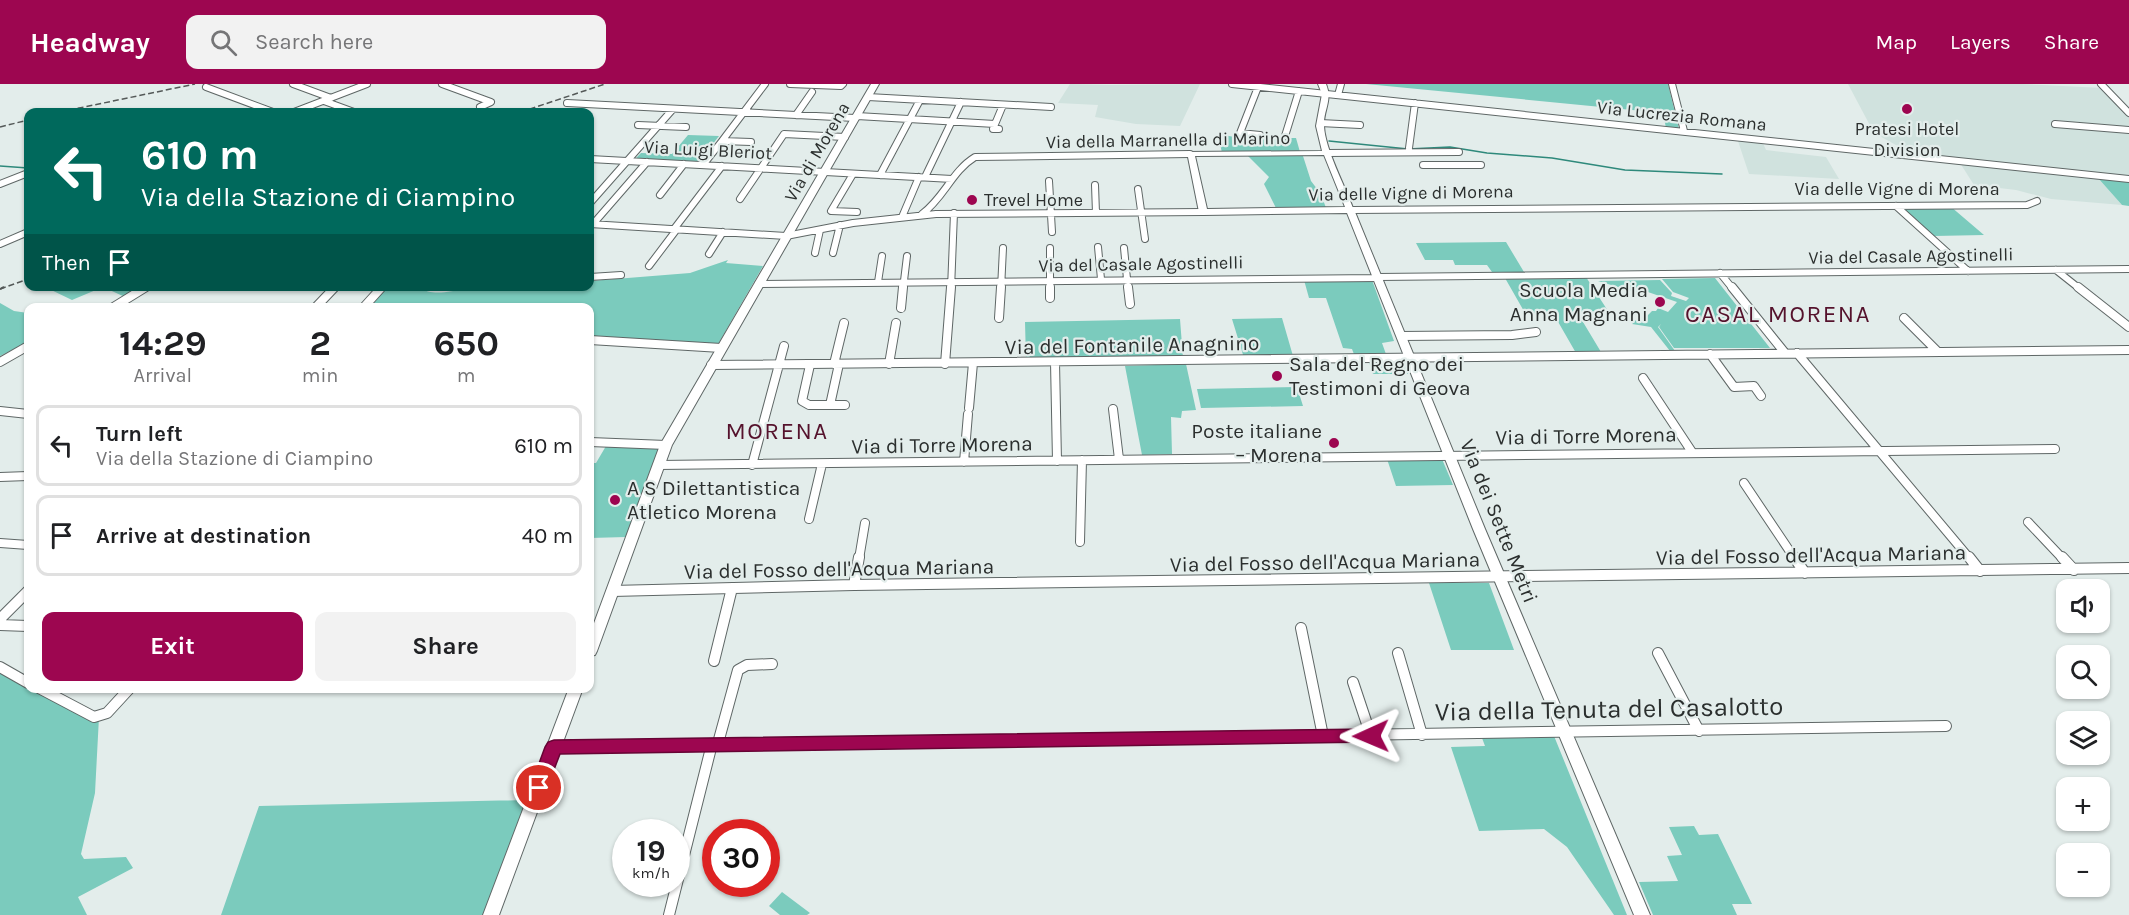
<!DOCTYPE html>
<meta charset="utf-8">
<style>
:root{--surface:#fff;--page:#f2f2f2;--text:#202124;--muted:#757577;--line:#e0e0e0;--accent:#9d0650}
body{margin:0;font-family:Karla,sans-serif;background:var(--page);color:var(--text);height:100vh;display:flex;flex-direction:column;font-size:22px;white-space:nowrap}
*{box-sizing:border-box;margin:0}
p{font-size:20px;color:var(--muted)}
.icon{flex:none;width:33px;height:33px;fill:none;stroke:currentColor;stroke-width:2;stroke-linecap:round;stroke-linejoin:round}
.map{position:relative;flex:1;overflow:hidden}
.sheet{position:absolute;left:24px;top:219px;width:570px;height:390px;display:flex;flex-direction:column;background:var(--surface);border-radius:12px;box-shadow:0 2px 4px #0004}
.sheet>*{flex:none}
.banner{position:absolute;left:24px;top:24px;width:570px;height:183px;border-radius:12px;box-shadow:0 2px 4px #0004;background:#00695c;color:#fff;overflow:hidden}
.fabs{position:absolute;left:2056px;top:495px;display:grid;gap:12px}
.fabs a{display:grid;place-items:center;width:54px;height:54px;border-radius:12px;background:var(--surface);box-shadow:0 2px 4px #0004;font-size:30px}
.speed{position:absolute;left:612px;top:735px;display:flex;gap:12px;font-size:30px;font-weight:700;text-align:center}
.speed>*{display:grid;place-content:center;width:78px;height:78px;border-radius:50%;background:var(--surface);box-shadow:0 2px 4px #0004;line-height:1}
.speed small{font-size:15px;font-weight:400}
.speed .limit{border:9px solid #d22;background:#fff;color:#111}
.pin{position:absolute;display:grid;place-items:center;width:51px;height:51px;color:#fff;margin:-26px;border:3px solid #fff;border-radius:50%;box-shadow:0 2px 6px #0007}
.me{position:absolute;width:66px;margin:-33px;rotate:269deg;stroke-linejoin:round;filter:drop-shadow(0 0 4px #0008)}
.turn{display:flex;align-items:center;gap:21px;height:126px;padding:0 18px;font-size:27px}
.turn .icon{width:78px;height:78px;stroke-width:2.5}
.turn b{display:block;font-size:42px;line-height:51px}
.then{display:flex;align-items:center;height:57px;padding:0 18px;background:#0003;gap:12px;font-size:22px}
.eta{display:flex;justify-content:space-evenly;align-items:center;height:102px;text-align:center}
.eta b{font-size:36px;font-weight:700;line-height:42px}
.cta{display:flex;gap:12px;margin-top:auto;padding:12px 18px}
.cta a{flex:1;height:69px;border-radius:12px;background:var(--accent);color:#fff;font-size:24px;font-weight:700;line-height:69px;text-align:center}
.cta a+a{background:var(--page);color:var(--text)}
ul{padding:0;list-style:none}
li{display:flex;align-items:center;gap:18px;height:81px;margin:0 12px 9px;padding:0 6px;border:3px solid var(--line);border-radius:12px}
li div{flex:1}
li b{display:block;font-size:22px}
li em{font-style:normal}
header{display:flex;align-items:center;gap:36px;box-sizing:border-box;height:84px;padding:0 30px;background:var(--accent);color:#fff}
header strong{font-size:28px}
nav{display:flex;gap:33px;margin-inline-start:auto;font-size:21px}
.search{width:420px;height:54px;background:var(--page);display:flex;align-items:center;gap:15px;box-sizing:border-box;padding:0 21px;border-radius:12px;color:var(--muted);font-size:22px}
.map>svg:first-child{display:block}
.built{fill:#d0e2de}
.green{fill:#7bcbbd}
.lines{fill:none;stroke-linecap:round;stroke-linejoin:round}
.stream{stroke:#2e897b;stroke-width:1.5}
.street-far2-casing{stroke:#5f6766;stroke-width:8}
.street-far1-casing{stroke:#5f6766;stroke-width:10}
.street-casing{stroke:#5f6766;stroke-width:12}
.secondary-casing{stroke:#5f6766;stroke-width:2}
.street-far2{stroke:#fff;stroke-width:6}
.street-far1{stroke:#fff;stroke-width:8}
.street{stroke:#fff;stroke-width:10}
.secondary{fill:#fff;fill-rule:evenodd}
.rail-far1{stroke:#545958;stroke-width:1.5;stroke-dasharray:6 3;stroke-linecap:butt}
.rail{stroke:#545958;stroke-width:2;stroke-dasharray:8 4.5;stroke-linecap:butt}
.route{fill:#9d0650;stroke:#660434;stroke-width:1.5}
.poi-dot{fill:#9d0650;stroke:#e3edeb;stroke-width:2}
.labels{text-anchor:middle;dominant-baseline:central;stroke-width:4.5;stroke-linejoin:round;paint-order:stroke}
.far-street-label{font-size:18px;fill:#2b2f2e;stroke:#e3edeb}
.far-poi-label{font-size:18px;fill:#2b2f2e;stroke:#e3edeb}
.poi-label{font-size:21px;fill:#2b2f2e;stroke:#e3edeb;text-anchor:end}
.street-label{font-size:21px;fill:#2b2f2e;stroke:#e3edeb}
.quarter-label{font-size:24px;letter-spacing:1.5px;fill:#55122c;stroke:#e3edeb}
.near-street-label{font-size:26px;fill:#2b2f2e;stroke:#e3edeb}
</style>
<header>
<strong>Headway</strong>
<div class="search"><svg class="icon" aria-label="search" viewBox="0 0 24 24"><circle cx="10" cy="10" r="6"/><path d="M15 15l6 6"/></svg>Search here</div>
<nav><a>Map</a><a>Layers</a><a>Share</a></nav>
</header>
<div class="map">
<svg width="2129" height="831" viewBox="0 0 2129 831">
<rect width="100%" height="100%" fill="#e3edeb"/>
<path class="built" d="M 1070,0 L 1111,1 L 1200,0 L 1180,42 L 1136,40 L 1095,33 L 1098,21 L 1058,19 Z
M 1848,0 L 2022,0 L 2103,4 L 2129,33 L 2129,44 L 2052,36 L 2057,43 L 2129,50 L 2129,92 L 1916,72 L 1874,49 Z
M 1737,54 L 1762,57 L 1766,66 L 1826,73 L 1839,95 L 1749,90 Z
M 1960,79 L 2097,93 L 2122,121 L 2051,115 L 2016,106 L 1974,101 Z"/>
<path class="green" d="M 1366,0 L 1668,0 L 1679,45 L 1666,44 L 1663,29 Z
M 1218,50 L 1240,54 L 1296,54 L 1300,68 L 1222,69 Z
M 688,51 L 719,52 L 699,78 L 634,76 L 641,69 L 672,70 Z
M 1247,71 L 1303,72 L 1311,97 L 1321,110 L 1326,124 L 1276,124 L 1264,100 L 1269,93 Z
M 2098,94 L 2129,97 L 2129,122 L 2122,121 Z
M 1950,122 L 1984,151 L 1934,152 L 1901,123 Z
M 1506,158 L 1524,188 L 1492,188 L 1487,181 L 1455,181 L 1453,176 L 1425,176 L 1416,159 Z
M 728,176 L 726,179 L 763,182 L 717,262 L 590,254 L 590,224 L 365,224 L 386,203 L 420,203 C 431,213 451,207 464,205 C 506,201 548,202 590,202 L 590,197 L 690,189 Z
M 1586,193 L 1608,227 L 1577,228 L 1601,268 L 1576,269 L 1553,229 L 1525,229 L 1505,194 Z
M 1715,194 L 1770,264 L 1674,264 L 1659,243 L 1661,240 L 1658,243 L 1675,267 L 1670,267 L 1651,243 L 1632,240 L 1637,235 L 1643,236 L 1652,227 L 1656,227 L 1658,224 L 1668,228 L 1677,218 L 1645,207 L 1641,210 L 1598,197 L 1660,196 L 1672,209 L 1671,212 L 1686,217 L 1689,214 L 1673,208 L 1662,195 Z
M 1304,196 L 1372,196 L 1394,257 L 1382,259 L 1387,273 L 1355,273 L 1352,265 L 1343,264 L 1326,214 L 1309,214 Z
M 45,203 L 142,203 L 125,213 L 103,203 L 72,216 Z
M 0,219 L 14,227 L 28,229 L 28,258 L 0,272 Z
M 1282,234 L 1293,272 L 1244,274 L 1232,235 Z
M 1180,235 L 1183,274 L 1026,276 L 1025,238 Z
M 1369,278 L 1404,278 L 1408,290 L 1373,290 Z
M 1186,280 L 1196,326 L 1182,327 L 1181,334 L 1171,333 L 1172,370 L 1142,371 L 1125,282 Z
M 1297,303 L 1303,322 L 1201,324 L 1197,305 Z
M 606,362 L 659,364 L 626,453 L 590,454 L 590,379 L 596,379 Z
M 1387,375 L 1442,375 L 1453,401 L 1396,402 Z
M 1429,499 L 1489,499 L 1514,566 L 1451,566 Z
M 0,583 L 28,599 L 28,604 L 39,605 L 99,633 L 95,709 L 81,770 L 84,775 L 126,773 L 133,784 L 78,813 L 87,831 L 0,831 Z
M 1554,652 L 1627,831 L 1614,831 L 1567,763 L 1544,745 L 1479,747 L 1451,663 L 1485,662 L 1482,654 Z
M 526,716 L 483,831 L 221,831 L 259,722 Z
M 1694,742 L 1699,751 L 1718,750 L 1752,820 L 1732,820 L 1737,831 L 1653,831 L 1639,798 L 1678,797 L 1667,772 L 1682,771 L 1669,743 Z
M 782,808 L 810,829 L 807,831 L 780,831 L 769,822 Z"/>
<g class="lines">
<path class="stream" d="M 1329,57 L 1408,65 L 1450,63 L 1487,69 L 1552,74 L 1625,86 L 1722,90
M 0,82 L 28,84"/>
<g class="street-far2-casing">
<path id="street-far2" d="M 293,0 L 331,14
M 442,0 L 491,18 L 480,23
M 790,0 L 841,2 L 843,0
M 1232,0 L 2129,95
M 1672,0 L 1684,47
M 2101,0 L 2129,29
M 206,3 L 273,28
M 1258,3 L 1240,49 L 1260,51
M 1338,11 L 1341,0
M 868,13 L 1051,23
M 324,17 L 354,28
M 567,19 L 855,34
M 294,28 L 367,0
M 796,31 L 812,8
M 857,32 L 995,40
M 1320,39 L 1360,41
M 2055,40 L 2129,46
M 638,41 L 686,43
M 999,45 L 993,45 L 1003,21
M 1285,52 L 1299,7
M 722,57 L 765,0
M 1409,64 L 1415,19
M 1327,69 L 1459,68
M 590,75 L 952,95
M 703,81 L 722,57 L 751,58
M 1423,81 L 1481,81
M 853,90 L 831,127 L 857,128
M 880,91 L 920,16
M 925,93 L 961,18
M 1049,97 L 1052,148
M 0,100 L 28,89
M 1095,101 L 1096,129
M 1138,105 L 1145,155
M 660,111 L 684,80
M 740,115 L 784,50 L 845,53
M 590,119 L 673,25
M 1896,122 L 1968,187
M 1352,126 L 2027,121 L 2037,117
M 922,130 C 944,114 952,87 975,73 L 1190,70
M 902,133 L 919,93
M 590,140 L 786,152 L 853,139 L 936,130 L 1203,128
M 593,140 L 647,78
M 674,145 L 722,82
M 0,160 L 28,148
M 1098,163 L 1101,195
M 1050,164 L 1050,205
M 1124,164 L 1128,205
M 815,169 L 820,146
M 833,169 L 840,141
M 709,170 L 723,148
M 649,182 L 677,145
M 2056,186 L 2080,205
M 1720,189 L 1733,205
M 590,193 L 621,191
M 1378,193 L 2129,185
M 878,198 L 882,172
M 758,200 L 1378,194
M 437,202 L 447,202
M 143,205 L 148,202
M 333,205 L 336,202
M 380,205 L 383,202
M 903,205 L 907,172
M 951,205 L 954,129
M 1001,205 L 1003,164"/>
</g>
<g class="street-far1-casing">
<path id="street-far1" d="M 1050,203 L 1050,214
M 1128,203 L 1130,220
M 1732,203 L 1785,269
M 2078,203 L 2129,243
M 112,224 L 146,203
M 315,224 L 335,203
M 363,224 L 382,203
M 901,224 L 903,203
M 999,234 L 1001,203
M 1904,234 L 1938,268
M 1401,252 L 1512,251 L 1536,248
M 590,256 L 721,264
M 1797,269 L 1970,475
M 1710,270 L 1734,303 L 1754,302 L 1761,312
M 0,278 L 28,262
M 1055,278 L 1057,377
M 834,280 L 844,239
M 889,280 L 896,239
M 945,280 L 951,203
M 711,281 L 2129,266
M 810,281 L 802,317 L 809,321 L 830,321 L 839,280
M 1643,294 L 1692,368
M 830,321 L 845,321
M 969,324 L 973,279
M 1113,325 L 1119,375
M 0,327 L 28,330
M 590,358 L 666,361
M 964,378 L 968,330
M 658,381 L 2055,365
M 752,381 L 784,262
M 0,393 L 28,392
M 1744,399 L 1795,475
M 809,435 L 822,380
M 2028,438 L 2063,475
M 1080,458 L 1082,376
M 0,459 L 28,461
M 859,475 L 865,439"/>
</g>
<g class="street-casing">
<path id="street" d="M 1794,473 L 1805,489
M 1969,473 L 1980,487
M 2062,473 L 2074,486
M 854,501 L 859,473
M 612,507 L 854,501 L 2129,484
M 0,535 L 28,507
M 0,541 L 28,542
M 1301,544 L 1323,652
M 1398,569 L 1422,651
M 1658,569 L 1699,647
M 714,577 L 732,504
M 0,583 L 28,599
M 1353,598 L 1371,652
M 39,604 L 94,633 L 107,629 L 130,604
M 718,659 L 738,586 L 747,581 L 772,580
M 554,663 L 1946,642
M 669,831 L 712,660"/>
</g>
<g class="secondary-casing">
<path id="secondary" d="M 871,0 L 879,0 L 672,361 L 597,567 L 595,571 L 590,572 L 590,550 L 660,361 Z
M 1318,0 L 1326,0 C 1333,17 1323,26 1324,42 C 1325,65 1345,102 1353,124 L 1356,126 L 1355,128 L 1485,445 L 1650,831 L 1634,831 L 1473,445 L 1347,129 L 1203,131 L 1199,128 L 1187,68 L 1322,67 L 1316,42 L 1322,10 ZM 1324,71 L 1345,123 L 1207,125 L 1195,72 Z
M 569,604 L 583,604 L 499,831 L 483,831 Z"/>
</g>
<use href="#street-far2" class="street-far2"/>
<use href="#street-far1" class="street-far1"/>
<use href="#street" class="street"/>
<use href="#secondary" class="secondary"/>
<path class="rail-far1" d="M 60,28 L 195,0
M 521,28 L 605,0
M 0,43 L 28,36
M 0,205 L 28,195"/>
<path class="rail" d="M 0,205 L 4,203"/>
</g>
<path class="route" d="M 1371,645 L 1376,647 L 1379,652 L 1376,656 L 1371,658 L 560,670 L 545,709 L 539,711 L 533,709 L 530,704 L 545,663 L 548,658 L 554,656 Z"/>
<g class="poi-dot">
<circle cx="1907" cy="25" r="6"/>
<circle cx="972" cy="116" r="6"/>
<circle cx="1660" cy="218" r="6"/>
<circle cx="1277" cy="292" r="6"/>
<circle cx="1334" cy="359" r="6"/>
<circle cx="615" cy="416" r="6"/>
</g>
<g class="labels">
<g class="far-street-label">
<text transform="translate(1682 32) rotate(6)">Via Lucrezia Romana</text>
<text transform="translate(1168 56) rotate(-1)">Via della Marranella di Marino</text>
<text transform="translate(708 66) rotate(3)">Via Luigi Bleriot</text>
<text transform="translate(817 68) rotate(-60)">Via di Morena</text>
<text x="1897" y="105">Via delle Vigne di Morena</text>
<text transform="translate(1411 109) rotate(-1)">Via delle Vigne di Morena</text>
<text transform="translate(1911 172) rotate(-1)">Via del Casale Agostinelli</text>
<text transform="translate(1141 180) rotate(-1)">Via del Casale Agostinelli</text>
</g>
<g class="far-poi-label">
<text x="1907" y="45">Pratesi Hotel<tspan x="1907" dy="21">Division</tspan></text>
<text x="984" y="116" text-anchor="start">Trevel Home</text>
</g>
<g class="poi-label">
<text x="1648" y="206">Scuola Media<tspan x="1648" dy="24">Anna Magnani</tspan></text>
<text x="1289" y="280" text-anchor="start">Sala del Regno dei<tspan x="1289" dy="24">Testimoni di Geova</tspan></text>
<text x="1322" y="347">Poste italiane<tspan x="1322" dy="24">– Morena</tspan></text>
<text x="627" y="404" text-anchor="start">A S Dilettantistica<tspan x="627" dy="24">Atletico Morena</tspan></text>
</g>
<g class="street-label">
<text transform="translate(1132 261) rotate(-1)">Via del Fontanile Anagnino</text>
<text transform="translate(1586 352) rotate(-1)">Via di Torre Morena</text>
<text transform="translate(942 361) rotate(-1)">Via di Torre Morena</text>
<text transform="translate(1499 437) rotate(68)">Via dei Sette Metri</text>
<text transform="translate(1811 471) rotate(-1)">Via del Fosso dell'Acqua Mariana</text>
<text transform="translate(1325 478) rotate(-1)">Via del Fosso dell'Acqua Mariana</text>
<text transform="translate(839 485) rotate(-1)">Via del Fosso dell'Acqua Mariana</text>
</g>
<g class="quarter-label">
<text x="1778" y="230">CASAL MORENA</text>
<text x="777" y="347">MORENA</text>
</g>
<g class="near-street-label">
<text transform="translate(1609 625) rotate(-1)">Via della Tenuta del Casalotto</text>
</g>
</g>
</svg>
<div class="fabs">
<a><svg class="icon" aria-label="sound" viewBox="0 0 24 24"><path d="M4 9h4l5-4v14l-5-4H4zM17 9q2 3 0 6"/></svg></a>
<a><svg class="icon" aria-label="search" viewBox="0 0 24 24"><circle cx="10" cy="10" r="6"/><path d="M15 15l6 6"/></svg></a>
<a><svg class="icon" aria-label="layers" viewBox="0 0 24 24"><path d="M12 4l9 5-9 5-9-5zM3 14l9 5 9-5"/></svg></a>
<a>+</a>
<a>−</a>
</div>
<div class="speed"><div>19<small>km/h</small></div><div class="limit">30</div></div>
<div class="pin" style="left:539px;top:704px;background:#d93025"><svg class="icon" aria-label="arrive" viewBox="0 0 24 24"><path d="M6 21V4h12l-3 4 3 4H6"/></svg></div>
<svg class="me" style="left:1371px;top:652px" viewBox="-20 -20 40 40"><path d="M0-17L14 15 0 8-14 15z" fill="#9d0650" stroke="#fff" stroke-width="4"/></svg>
<div class="banner">
<div class="turn"><svg class="icon" aria-label="left" viewBox="0 0 24 24"><path d="M17 20v-9H6M10 6l-5 5 5 5"/></svg><div><b>610 m</b>Via della Stazione di Ciampino</div></div>
<div class="then">Then<svg class="icon" aria-label="arrive" viewBox="0 0 24 24"><path d="M6 21V4h12l-3 4 3 4H6"/></svg></div>
</div>
<section class="sheet">
<div class="eta">
<div><b>14:29</b><p>Arrival</p></div>
<div><b>2</b><p>min</p></div>
<div><b>650</b><p>m</p></div>
</div>
<ul>
<li><svg class="icon" aria-label="left" viewBox="0 0 24 24"><path d="M17 20v-9H6M10 6l-5 5 5 5"/></svg><div><b>Turn left</b><p>Via della Stazione di Ciampino</p></div><em>610 m</em></li>
<li><svg class="icon" aria-label="arrive" viewBox="0 0 24 24"><path d="M6 21V4h12l-3 4 3 4H6"/></svg><div><b>Arrive at destination</b></div><em>40 m</em></li>
</ul>
<div class="cta"><a>Exit</a><a>Share</a></div>
</section>
</div>
